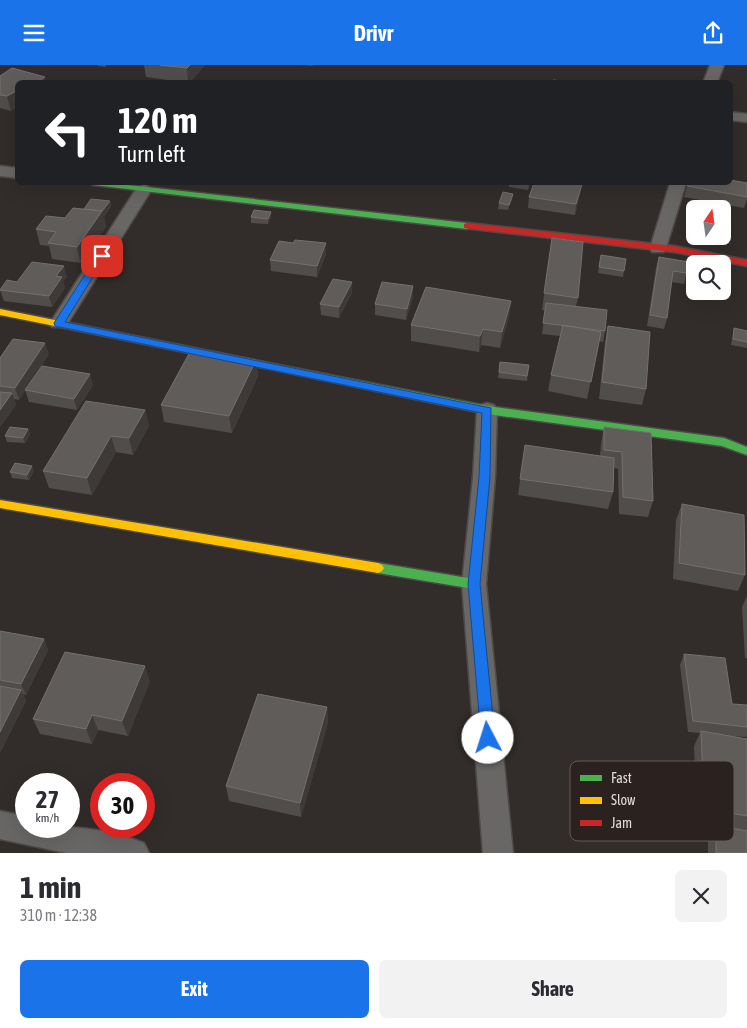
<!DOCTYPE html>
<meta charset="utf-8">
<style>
:root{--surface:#fff;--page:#f2f2f3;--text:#2b2b33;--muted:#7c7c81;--accent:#1a73e8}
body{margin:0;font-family:"Asap Condensed",sans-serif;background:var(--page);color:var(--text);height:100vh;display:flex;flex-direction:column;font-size:19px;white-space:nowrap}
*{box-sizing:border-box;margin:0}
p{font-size:16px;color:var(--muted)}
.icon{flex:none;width:28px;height:28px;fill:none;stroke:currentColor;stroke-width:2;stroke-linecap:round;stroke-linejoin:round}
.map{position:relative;height:788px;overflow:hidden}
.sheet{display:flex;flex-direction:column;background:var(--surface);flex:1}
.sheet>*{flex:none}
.guide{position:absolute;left:15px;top:15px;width:718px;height:105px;border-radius:8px;box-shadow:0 5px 20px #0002;background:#202124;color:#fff;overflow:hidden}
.needle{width:32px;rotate:13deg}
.buttons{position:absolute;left:686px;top:135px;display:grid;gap:10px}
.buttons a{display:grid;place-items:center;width:45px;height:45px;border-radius:8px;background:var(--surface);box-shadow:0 5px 20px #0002;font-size:25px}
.speed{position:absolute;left:15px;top:708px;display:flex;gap:10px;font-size:25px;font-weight:700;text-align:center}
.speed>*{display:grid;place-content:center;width:65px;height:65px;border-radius:50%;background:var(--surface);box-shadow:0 5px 20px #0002;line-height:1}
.speed small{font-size:12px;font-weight:400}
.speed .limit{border:8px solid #d22;background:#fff;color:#111}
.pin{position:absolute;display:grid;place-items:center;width:42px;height:42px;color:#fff;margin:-21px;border-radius:10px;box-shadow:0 2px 8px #0006}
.me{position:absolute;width:55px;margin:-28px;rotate:355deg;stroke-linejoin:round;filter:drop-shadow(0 0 4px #0008)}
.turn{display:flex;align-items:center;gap:18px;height:105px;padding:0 20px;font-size:22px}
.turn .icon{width:65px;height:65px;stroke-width:2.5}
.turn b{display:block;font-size:35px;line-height:42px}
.round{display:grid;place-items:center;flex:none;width:52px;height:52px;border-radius:8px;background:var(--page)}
.overview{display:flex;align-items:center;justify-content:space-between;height:85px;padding:0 20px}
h1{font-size:30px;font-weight:700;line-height:38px}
.primary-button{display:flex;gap:10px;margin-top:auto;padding:10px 20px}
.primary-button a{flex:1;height:58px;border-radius:8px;background:var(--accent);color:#fff;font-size:20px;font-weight:700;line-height:58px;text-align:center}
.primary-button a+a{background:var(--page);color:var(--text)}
header{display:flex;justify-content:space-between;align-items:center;height:65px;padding:0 20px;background:var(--accent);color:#fff;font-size:22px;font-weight:700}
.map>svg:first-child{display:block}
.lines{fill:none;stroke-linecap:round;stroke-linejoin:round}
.street-casing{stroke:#4d4a48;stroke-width:3}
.fast-casing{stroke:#4d4a48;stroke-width:3}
.slow-casing{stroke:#4d4a48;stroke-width:3}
.jam-casing{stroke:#4d4a48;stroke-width:3}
.street{fill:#696766;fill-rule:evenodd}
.fast{fill:#4caf50;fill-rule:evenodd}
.slow{fill:#ffc107;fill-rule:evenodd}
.jam{fill:#c62828;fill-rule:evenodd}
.wall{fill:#514d4b}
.shaded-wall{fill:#3e3a38}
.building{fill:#605c5a;stroke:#74706e}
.route{fill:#1a73e8;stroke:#114b97}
.key{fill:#2b221f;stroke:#625a57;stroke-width:1}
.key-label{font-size:14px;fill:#e1dbd9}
</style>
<header><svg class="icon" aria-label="menu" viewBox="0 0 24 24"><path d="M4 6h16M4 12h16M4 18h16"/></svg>Drivr<svg class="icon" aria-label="share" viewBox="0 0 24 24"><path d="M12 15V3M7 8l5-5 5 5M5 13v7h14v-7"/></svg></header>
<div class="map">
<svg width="747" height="788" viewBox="0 0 747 788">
<rect width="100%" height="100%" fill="#322d2b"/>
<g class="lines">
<g class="street-casing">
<path id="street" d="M 710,0 L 724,0 L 717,18 L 703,18 Z
M 730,47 L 747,49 L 747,57 L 730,55 Z
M 0,101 L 18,103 L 18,113 L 0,111 Z
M 670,118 L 686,118 L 666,183 L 664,187 L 652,187 L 650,183 Z
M 144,119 L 152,124 L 68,258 L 66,262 L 52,262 L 50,258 L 136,124 Z
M 487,338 L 494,340 L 497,345 L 495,412 L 486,519 L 513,788 L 483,788 L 462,519 L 473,412 L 477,345 L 480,340 Z
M 0,746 L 26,751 L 26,761 C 66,761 106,762 144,778 L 149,788 L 66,788 L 0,774 Z"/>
</g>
<g class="fast-casing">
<path id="fast" d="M 89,118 L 110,118 L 467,158 L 471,161 L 467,164 L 93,120 Z
M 264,297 L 487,341 L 724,373 L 747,382 L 747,390 L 722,381 L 487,349 L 260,302 L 259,300 L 260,298 Z
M 378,498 L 474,514 L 478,515 L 480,519 L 478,523 L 474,524 L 378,508 L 374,506 L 372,503 L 374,500 Z"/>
</g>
<g class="slow-casing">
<path id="slow" d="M 0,244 L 264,297 L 269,300 L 264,303 L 0,250 Z
M 0,435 L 378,498 L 382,500 L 384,503 L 382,506 L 378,508 L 0,443 Z"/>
</g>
<g class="jam-casing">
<path id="jam" d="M 467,158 L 674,181 L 747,195 L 747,201 L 674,187 L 464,163 L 464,159 Z"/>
</g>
<use href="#street" class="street"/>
<use href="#fast" class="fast"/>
<use href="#slow" class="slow"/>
<use href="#jam" class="jam"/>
</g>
<path class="wall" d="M 97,0 L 107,0 L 105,2 L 98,1 Z
M 144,0 L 205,0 L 189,18 L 146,12 Z
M 301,0 L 313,0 L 312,1 Z
M 0,11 L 18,18 L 11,46 L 0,43 Z
M 509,118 L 530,118 L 528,125 L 509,122 Z
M 531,118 L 573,118 L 582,119 L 580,129 L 575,150 L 528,143 L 529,132 L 534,118 Z
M 688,118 L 747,118 L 747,134 L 744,143 L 684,132 Z
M 513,129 L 512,134 L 508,145 L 498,144 L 499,138 Z
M 110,136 L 111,141 L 104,152 L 106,162 L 81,198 L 52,194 L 49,181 L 40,180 L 36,164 L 65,153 L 84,144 Z
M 271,147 L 271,152 L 268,159 L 251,158 L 251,152 Z
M 552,173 L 578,233 L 576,241 L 605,266 L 603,277 L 599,276 L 587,334 L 548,326 L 551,310 L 560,271 L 542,269 L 545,245 L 542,245 Z
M 326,189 L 317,212 L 271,206 L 270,195 Z
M 601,190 L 626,194 L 623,212 L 598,208 Z
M 659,192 L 687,208 L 684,219 L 672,217 L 667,253 L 664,264 L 647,261 L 656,203 Z
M 67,212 L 63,216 L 65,223 L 52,242 L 4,236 L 0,225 L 17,217 Z
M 413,221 L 413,232 L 406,255 L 375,250 L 375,239 Z
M 352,228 L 339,253 L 321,250 L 320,239 Z
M 511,236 L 509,252 L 500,283 L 481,280 L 479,287 L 411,276 L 411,260 Z
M 608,261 L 646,324 L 642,340 L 599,334 L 605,277 Z
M 734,263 L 747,266 L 747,283 L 731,280 Z
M 49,289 L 19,335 L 14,334 L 16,340 L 0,362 L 0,293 Z
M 256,295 L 258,311 L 232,368 L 164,357 L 161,340 Z
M 500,297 L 529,300 L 527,316 L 498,313 Z
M 93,320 L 77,345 L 29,337 L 25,325 Z
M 145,345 L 149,361 L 133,390 L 116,387 L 92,430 L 49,423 L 43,406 Z
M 604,362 L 651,368 L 653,436 L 648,452 L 619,449 L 618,404 L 614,403 L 613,427 L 608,444 L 518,430 L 525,380 L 600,391 L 601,379 Z
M 28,364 L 30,369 L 25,378 L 7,377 L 5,371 Z
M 34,406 L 29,415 L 12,413 L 10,407 Z
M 682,439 L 745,510 L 738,526 L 673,514 L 676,455 Z
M 747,531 L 747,593 L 745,593 L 742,542 Z
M 0,566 L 44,574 L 48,585 L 26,630 L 23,629 L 26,636 L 0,688 Z
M 684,589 L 732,639 L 747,640 L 747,672 L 730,671 L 747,674 L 747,788 L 708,788 L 708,774 L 716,761 L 714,734 L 696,730 L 694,681 L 700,668 L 688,667 L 680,600 Z
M 150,616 L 128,671 L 98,665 L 92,679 L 40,669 L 33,654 Z
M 327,642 L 328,658 L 301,752 L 229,736 L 226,721 Z"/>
<path class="shaded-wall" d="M 190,0 L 205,0 L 188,18 L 187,3 Z
M 45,12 L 46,18 L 36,18 Z
M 18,25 L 18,42 L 11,46 L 7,31 Z
M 582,119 L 580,129 L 575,150 L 576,139 Z
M 513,129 L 512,134 L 508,145 L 509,140 Z
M 110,136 L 111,141 L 104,152 L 106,162 L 81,198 L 77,182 Z
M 271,147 L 271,152 L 268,159 L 268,154 Z
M 326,178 L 326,189 L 317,212 L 317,201 Z
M 64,201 L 67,212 L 63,216 L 65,223 L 52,242 L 49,231 L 56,211 Z
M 352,217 L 352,228 L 339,253 L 339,242 Z
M 413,221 L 413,232 L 406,255 L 407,244 Z
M 511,236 L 509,252 L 500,283 L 502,267 Z
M 483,264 L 481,280 L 479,287 L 480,271 Z
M 45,278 L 49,289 L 19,335 L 15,323 Z
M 256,295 L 258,311 L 232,368 L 229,351 Z
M 90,309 L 93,320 L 77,345 L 74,334 Z
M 12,328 L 16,340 L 0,362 L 0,345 Z
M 145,345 L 149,361 L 133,390 L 129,373 Z
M 28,364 L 30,369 L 25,378 L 23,373 Z
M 111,371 L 116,387 L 92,430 L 87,413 Z
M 32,401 L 34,406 L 29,415 L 27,410 Z
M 44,574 L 48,585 L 26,630 L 21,619 Z
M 145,601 L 150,616 L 128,671 L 122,656 Z
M 21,625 L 26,636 L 0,688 L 0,667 Z
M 327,642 L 328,658 L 301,752 L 300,738 Z
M 92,650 L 98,665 L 92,679 L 86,664 Z"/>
<path class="building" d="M 160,0 L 190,0 L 187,3 Z
M 12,3 L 45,12 L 36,18 L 18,18 L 18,25 L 7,31 L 0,30 L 0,11 Z
M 553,15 L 574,17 L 552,18 Z
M 730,115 L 747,118 L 747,132 L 687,121 L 688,118 L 730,118 Z
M 534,118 L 573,118 L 582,119 L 576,139 L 529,132 Z
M 503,127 L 513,129 L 509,140 L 499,138 Z
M 91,134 L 110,136 L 102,146 L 84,144 Z
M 73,143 L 102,146 L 77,182 L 48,178 L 56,167 L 36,164 L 46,151 L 65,153 Z
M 254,145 L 271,147 L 268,154 L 251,152 Z
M 552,173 L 583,177 L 578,233 L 544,228 Z
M 295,175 L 326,178 L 317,201 L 270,195 L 279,176 L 293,178 Z
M 601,190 L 626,194 L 624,206 L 599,202 Z
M 659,192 L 689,197 L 687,208 L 673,206 L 667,253 L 650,250 Z
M 32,197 L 64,201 L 56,211 L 62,212 L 49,231 L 0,225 L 7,215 L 17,217 Z
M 333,214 L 352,217 L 339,242 L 320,239 Z
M 382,217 L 413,221 L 407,244 L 375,239 Z
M 426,222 L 511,236 L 502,267 L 483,264 L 480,271 L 411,260 Z
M 546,238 L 607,245 L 605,266 L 543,258 Z
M 563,260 L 601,267 L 591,317 L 551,310 Z
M 608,261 L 650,267 L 646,324 L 602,317 Z
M 734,263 L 747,266 L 747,277 L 733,274 Z
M 13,274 L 45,278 L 15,323 L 0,321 L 0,293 Z
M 191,285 L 256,295 L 229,351 L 161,340 Z
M 500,297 L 529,300 L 527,311 L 499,307 Z
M 42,301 L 90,309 L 74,334 L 25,325 Z
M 0,327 L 12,328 L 0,345 Z
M 86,336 L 145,345 L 129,373 L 111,371 L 87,413 L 43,406 Z
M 10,362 L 28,364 L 23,373 L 5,371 Z
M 604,362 L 651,368 L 653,436 L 623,432 L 622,387 L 604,385 Z
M 525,380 L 614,393 L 613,427 L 520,414 Z
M 15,398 L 32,401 L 27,410 L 10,407 Z
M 682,439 L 744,450 L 745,510 L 679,498 Z
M 0,566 L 44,574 L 21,619 L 0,615 Z
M 65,587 L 145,601 L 122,656 L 92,650 L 86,664 L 33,654 Z
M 684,589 L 725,593 L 732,639 L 747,640 L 747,662 L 693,656 Z
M 0,621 L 21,625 L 0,667 Z
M 258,629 L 327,642 L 300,738 L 226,721 Z
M 701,666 L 747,674 L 747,751 L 723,747 L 722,720 L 703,716 Z
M 716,760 L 747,766 L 747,788 L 716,788 Z"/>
<path class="route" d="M 102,188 L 106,191 L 65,257 L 491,343 L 490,412 L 480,519 L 495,673 L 493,678 L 488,679 L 483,678 L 481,673 L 468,519 L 479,412 L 482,348 L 55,261 L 54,258 L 97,191 Z"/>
<rect x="570" y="696" width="164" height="80" rx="8" class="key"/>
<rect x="580" y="710" width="22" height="6" fill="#4caf50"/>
<rect x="580" y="732" width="22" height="7" fill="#ffc107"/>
<rect x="580" y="755" width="22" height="6" fill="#c62828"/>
<g class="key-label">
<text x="611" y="718">Fast</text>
<text x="611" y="740">Slow</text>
<text x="611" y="763">Jam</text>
</g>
</svg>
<div class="buttons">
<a><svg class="needle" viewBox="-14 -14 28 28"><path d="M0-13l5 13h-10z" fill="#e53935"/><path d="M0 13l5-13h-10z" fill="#7c7c81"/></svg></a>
<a><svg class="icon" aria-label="search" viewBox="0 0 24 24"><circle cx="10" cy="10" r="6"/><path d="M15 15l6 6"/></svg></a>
</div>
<div class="speed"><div>27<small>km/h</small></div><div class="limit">30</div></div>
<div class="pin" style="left:102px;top:191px;background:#d93025"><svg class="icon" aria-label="arrive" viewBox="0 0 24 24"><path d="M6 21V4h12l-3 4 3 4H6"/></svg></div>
<svg class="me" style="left:488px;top:673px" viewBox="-20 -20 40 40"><circle r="19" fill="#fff"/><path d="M0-13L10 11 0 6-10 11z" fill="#1a73e8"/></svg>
<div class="guide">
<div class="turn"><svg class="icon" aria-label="left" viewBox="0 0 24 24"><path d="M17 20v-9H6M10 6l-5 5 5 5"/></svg><div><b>120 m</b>Turn left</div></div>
</div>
</div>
<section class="sheet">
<div class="overview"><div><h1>1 min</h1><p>310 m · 12:38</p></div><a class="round"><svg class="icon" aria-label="close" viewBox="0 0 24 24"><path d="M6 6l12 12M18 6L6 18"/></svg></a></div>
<div class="primary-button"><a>Exit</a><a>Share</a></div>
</section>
